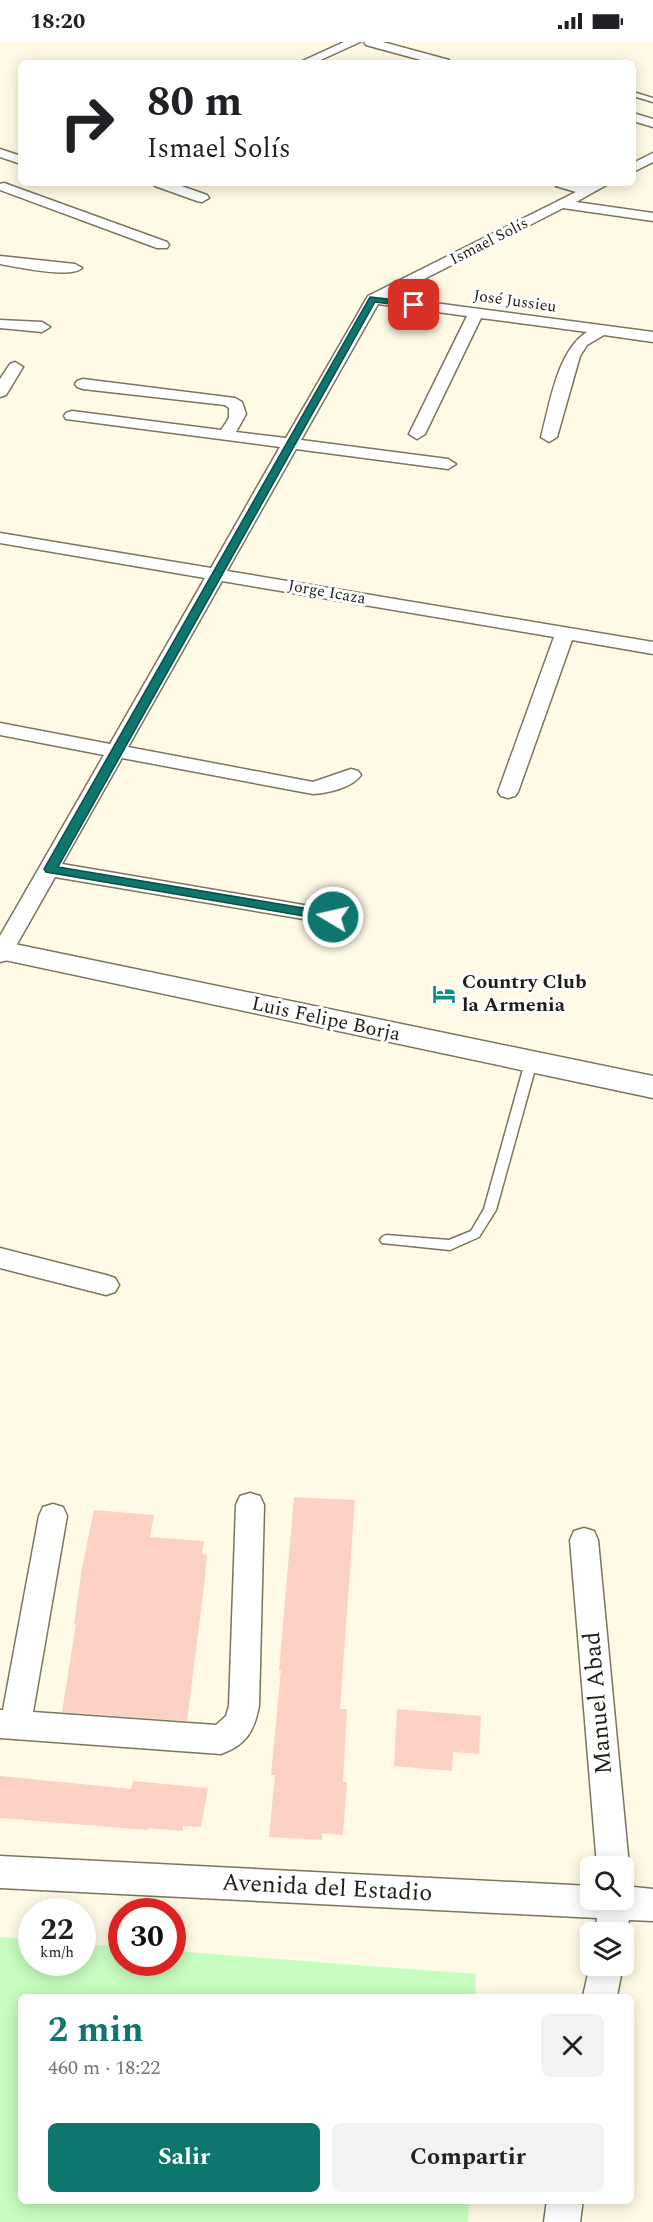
<!DOCTYPE html>
<html lang="es">
<meta charset="utf-8">
<style>
:root{--surface:#fff;--page:#f2f2f2;--text:#202124;--muted:#757577;--accent:#0f766e}
body{margin:0;font-family:Spectral,serif;background:var(--page);color:var(--text);height:100vh;display:flex;flex-direction:column;font-size:22px;white-space:nowrap}
*{box-sizing:border-box;margin:0}
p{font-size:20px;color:var(--muted)}
.icon{flex:none;width:33px;height:33px;fill:none;stroke:currentColor;stroke-width:2;stroke-linecap:round;stroke-linejoin:round}
.map{position:relative;flex:1;overflow:hidden}
.details{position:absolute;left:18px;top:1952px;width:616px;height:210px;display:flex;flex-direction:column;background:var(--surface);border-radius:9px;box-shadow:0 3px 15px #0003}
.details>*{flex:none}
.hud{position:absolute;left:18px;top:18px;width:618px;height:126px;border-radius:9px;box-shadow:0 3px 15px #0003;background:#fff;color:var(--text);overflow:hidden}
.tools{position:absolute;left:580px;top:1814px;display:grid;gap:12px}
.tools a{display:grid;place-items:center;width:54px;height:54px;border-radius:9px;background:var(--surface);box-shadow:0 3px 15px #0003;font-size:30px}
.speed{position:absolute;left:18px;top:1856px;display:flex;gap:12px;font-size:30px;font-weight:700;text-align:center}
.speed>*{display:grid;place-content:center;width:78px;height:78px;border-radius:50%;background:var(--surface);box-shadow:0 3px 15px #0003;line-height:1}
.speed small{font-size:15px;font-weight:400}
.speed .limit{border:9px solid #d22;background:#fff;color:#111}
.pin{position:absolute;display:grid;place-items:center;width:51px;height:51px;color:#fff;margin:-26px;border-radius:12px;box-shadow:0 3px 9px #0006}
.me{position:absolute;width:66px;margin:-33px;rotate:279deg;stroke-linejoin:round;filter:drop-shadow(0 0 4px #0008)}
.turn{display:flex;align-items:center;gap:21px;height:126px;padding:0 30px;font-size:27px}
.turn .icon{width:78px;height:78px;stroke-width:2.5}
.turn b{display:block;font-size:42px;line-height:51px}
.round{display:grid;place-items:center;flex:none;width:63px;height:63px;border-radius:9px;background:var(--page)}
.overview{display:flex;align-items:center;justify-content:space-between;height:102px;padding:0 30px}
h1{font-size:36px;font-weight:700;line-height:45px;color:var(--accent)}
.button{display:flex;gap:12px;margin-top:auto;padding:12px 30px}
.button a{flex:1;height:69px;border-radius:9px;background:var(--accent);color:#fff;font-size:24px;font-weight:700;line-height:69px;text-align:center}
.button a+a{background:var(--page);color:var(--text)}
.status{display:flex;justify-content:space-between;align-items:center;height:42px;padding:0 30px;background:var(--surface);direction:ltr}
.status svg{height:16px;fill:currentColor}
.map>svg:first-child{display:block}
.green{fill:#c7fdbf}
.building{fill:#fdd2c5}
.lines{fill:none;stroke-linecap:round;stroke-linejoin:round}
.service-casing{stroke:#7a755e;stroke-width:3}
.minor-casing{stroke:#7a755e;stroke-width:3}
.tertiary-casing{stroke:#7a755e;stroke-width:3}
.service{fill:#fff;fill-rule:evenodd}
.minor{fill:#fff;fill-rule:evenodd}
.tertiary{fill:#fff;fill-rule:evenodd}
.route{fill:#0f766e;stroke:#0a4d48;stroke-width:1.5}
.labels{text-anchor:middle;dominant-baseline:central;stroke-width:6;stroke-linejoin:round;paint-order:stroke}
.far-street-label{font-size:16px;fill:#201e15;stroke:#fff}
.poi-label{font-size:20px;font-weight:bold;fill:#201e15;stroke:#fff;text-anchor:start}
.street-label{font-size:20px;fill:#201e15;stroke:#fff}
.near-street-label{font-size:24px;fill:#201e15;stroke:#fff}
</style>
<div class="status"><b>18:20</b><svg viewBox="0 0 49 12"><path d="M0 12V9h3v3zM5 12V6h3v6zM10 12V3h3v9zM15 12V0h3v12zM26 1h20v11H26zM47 4h2v5h-2z"/></svg></div>
<div class="map">
<svg width="653" height="2180" viewBox="0 0 653 2180">
<rect width="100%" height="100%" fill="#fffae5"/>
<path class="green" d="M 0,1895 L 31,1898 L 32,1920 L 82,1920 L 83,1902 L 121,1905 L 122,1920 L 172,1920 L 173,1909 L 476,1932 L 475,1954 L 21,1954 L 21,2158 L 469,2158 L 468,2180 L 0,2180 Z"/>
<path class="building" d="M 294,1455 L 355,1458 L 340,1667 L 347,1667 L 343,1740 L 347,1740 L 343,1793 L 322,1791 L 322,1798 L 269,1795 L 275,1733 L 271,1733 L 281,1628 L 279,1628 Z
M 94,1468 L 154,1473 L 150,1495 L 204,1499 L 202,1512 L 207,1513 L 204,1544 L 187,1679 L 62,1670 L 76,1582 L 74,1582 L 82,1526 Z
M 397,1667 L 481,1674 L 479,1712 L 453,1710 L 452,1729 L 394,1724 Z
M 0,1734 L 131,1747 L 133,1739 L 208,1746 L 201,1785 L 183,1784 L 183,1789 L 149,1786 L 148,1788 L 0,1776 Z"/>
<g class="lines">
<g class="service-casing">
<path id="service" d="M 633,50 L 653,56 L 653,60 L 633,54 Z
M 531,1016 L 537,1020 L 496,1168 L 479,1195 L 450,1208 L 382,1201 L 380,1198 L 382,1195 L 386,1193 L 449,1198 L 471,1189 L 484,1167 L 525,1020 Z"/>
</g>
<g class="minor-casing">
<path id="minor" d="M 344,0 L 360,0 L 314,21 L 298,21 Z
M 364,0 L 383,0 L 449,18 L 451,21 L 432,21 L 366,3 Z
M 633,71 L 653,77 L 653,85 L 633,79 Z
M 0,107 L 21,114 L 21,122 L 0,115 Z
M 653,111 L 653,120 L 633,130 L 633,121 Z
M 4,141 L 167,200 L 169,203 L 167,206 L 157,206 L 0,148 L 0,142 Z
M 153,141 L 173,141 L 207,153 L 209,156 L 202,160 L 197,159 L 155,144 Z
M 554,141 L 575,141 L 586,144 L 593,141 L 610,141 L 576,160 L 653,171 L 653,179 L 563,166 L 389,255 L 653,290 L 653,300 L 604,293 L 587,303 L 580,314 L 557,395 L 549,400 L 541,395 C 550,362 557,309 587,290 L 481,276 L 425,392 L 417,397 L 409,392 L 467,274 L 378,262 L 301,398 L 448,417 L 456,422 L 448,427 L 296,407 L 227,529 L 653,600 L 653,612 L 572,598 L 518,750 L 515,754 L 508,756 L 501,754 L 498,750 L 554,595 L 222,539 L 128,705 L 313,740 L 351,727 L 358,729 L 361,733 C 352,746 328,751 313,752 L 122,716 L 62,822 L 333,868 L 341,870 L 344,875 L 341,880 L 333,882 L 55,835 L 8,918 L 0,920 L 0,894 L 104,713 L 0,693 L 0,681 L 110,702 L 205,536 L 0,501 L 0,491 L 211,526 L 280,405 L 66,377 L 64,374 L 66,371 L 72,369 L 221,388 L 229,376 L 229,366 L 225,363 L 83,347 L 77,345 L 75,342 L 77,339 L 83,337 L 235,356 L 242,360 L 246,372 L 236,390 L 286,396 L 368,254 L 576,150 L 556,144 Z
M 0,214 L 75,222 L 82,226 C 71,237 17,225 0,222 Z
M 0,278 L 42,280 L 50,285 L 42,290 L 0,286 Z
M 15,320 L 23,325 L 6,353 L 0,355 L 0,337 L 10,322 Z
M 0,1206 L 106,1233 L 115,1236 L 119,1243 L 115,1250 L 106,1253 L 0,1226 Z
M 250,1451 L 260,1454 L 264,1463 L 259,1664 C 254,1690 246,1703 221,1712 L 0,1696 L 0,1668 L 3,1668 L 39,1474 L 43,1465 L 53,1462 L 63,1465 L 67,1474 L 33,1670 L 216,1683 L 226,1674 L 229,1664 L 236,1463 L 240,1454 Z
M 584,1486 L 594,1489 L 598,1498 L 629,1824 L 624,1835 L 624,1824 L 597,1824 L 570,1498 L 574,1489 Z
M 0,1814 L 591,1844 L 591,1857 L 624,1857 L 624,1844 L 653,1847 L 653,1879 L 629,1878 L 624,1898 L 624,1890 L 595,1890 L 597,1876 L 0,1846 Z
M 591,1919 L 591,1923 L 623,1923 L 617,1954 L 583,1954 Z
M 547,2158 L 583,2158 L 580,2180 L 544,2180 Z"/>
</g>
<g class="tertiary-casing">
<path id="tertiary" d="M 0,899 L 653,1034 L 653,1056 L 0,917 Z"/>
</g>
<use href="#service" class="service"/>
<use href="#minor" class="minor"/>
<use href="#tertiary" class="tertiary"/>
</g>
<path class="route" d="M 370,255 L 414,260 L 418,263 L 414,265 L 375,260 L 58,825 L 333,871 L 339,875 L 333,879 L 46,830 L 44,827 Z"/>
<defs>
<g id="hotel-bare" transform="scale(1.8)"><path d="M-6-4.5h1.5V1H6V5H4.5V3h-9V5H-6ZM-4 0a1.8 1.8 0 1 1 3.6 0ZM.5 0V-2.5h3Q6-2.5 6 0Z" fill="#05937f" stroke="#fff" stroke-width="2.5" paint-order="stroke"/></g>
</defs>
<g fill-rule="evenodd">
<use href="#hotel-bare" x="444" y="952"/>
</g>
<g class="labels">
<g class="far-street-label">
<text transform="translate(489 199) rotate(-27)">Ismael Solís</text>
<text transform="translate(515 259) rotate(8)">José Jussieu</text>
<text transform="translate(327 550) rotate(10)">Jorge Icaza</text>
</g>
<g class="poi-label">
<text x="462" y="940">Country Club<tspan x="462" dy="23">la Armenia</tspan></text>
</g>
<g class="street-label">
<text transform="translate(326 977) rotate(12)">Luis Felipe Borja</text>
</g>
<g class="near-street-label">
<text transform="translate(598 1661) rotate(-95)">Manuel Abad</text>
<text transform="translate(327 1846) rotate(3)">Avenida del Estadio</text>
</g>
</g>
</svg>
<div class="tools">
<a><svg class="icon" aria-label="search" viewBox="0 0 24 24"><circle cx="10" cy="10" r="6"/><path d="M15 15l6 6"/></svg></a>
<a><svg class="icon" aria-label="layers" viewBox="0 0 24 24"><path d="M12 4l9 5-9 5-9-5zM3 14l9 5 9-5"/></svg></a>
</div>
<div class="speed"><div>22<small>km/h</small></div><div class="limit">30</div></div>
<div class="pin" style="left:414px;top:263px;background:#d93025"><svg class="icon" aria-label="arrive" viewBox="0 0 24 24"><path d="M6 21V4h12l-3 4 3 4H6"/></svg></div>
<svg class="me" style="left:333px;top:875px" viewBox="-20 -20 40 40"><circle r="17" fill="#0f766e" stroke="#fff" stroke-width="3"/><path d="M0-11L8 9 0 5-8 9z" fill="#fff"/></svg>
<div class="hud">
<div class="turn"><svg class="icon" aria-label="right" viewBox="0 0 24 24"><path d="M7 20v-9h11M14 6l5 5-5 5"/></svg><div><b>80 m</b>Ismael Solís</div></div>
</div>
<section class="details">
<div class="overview"><div><h1>2 min</h1><p>460 m · 18:22</p></div><a class="round"><svg class="icon" aria-label="close" viewBox="0 0 24 24"><path d="M6 6l12 12M18 6L6 18"/></svg></a></div>
<div class="button"><a>Salir</a><a>Compartir</a></div>
</section>
</div>
